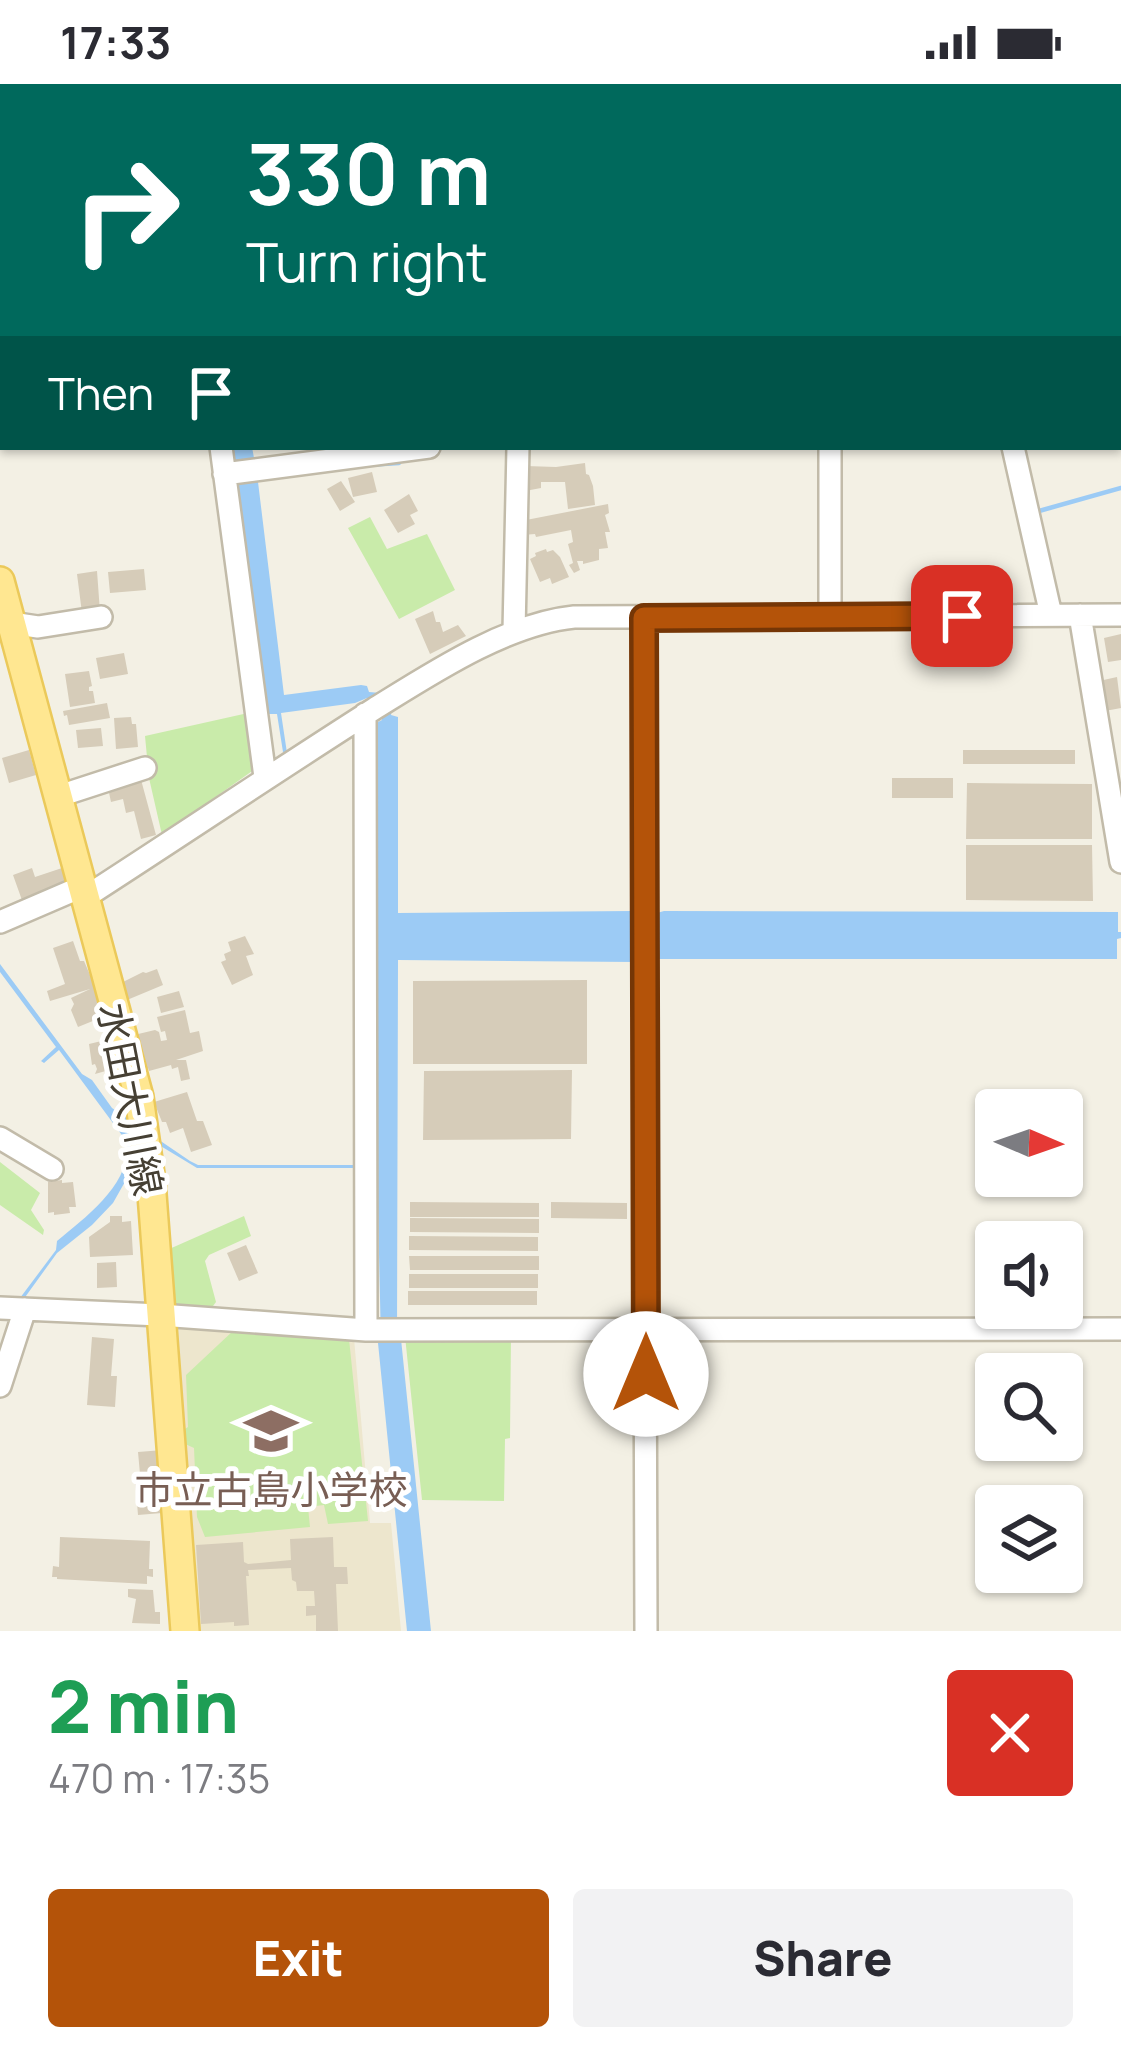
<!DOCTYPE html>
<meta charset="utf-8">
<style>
:root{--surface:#fff;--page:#f2f2f3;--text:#2b2b33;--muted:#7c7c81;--accent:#b45309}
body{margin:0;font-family:Manrope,"Noto Sans JP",sans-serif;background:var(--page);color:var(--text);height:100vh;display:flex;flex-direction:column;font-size:45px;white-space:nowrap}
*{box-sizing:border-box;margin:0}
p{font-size:39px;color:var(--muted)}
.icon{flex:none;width:66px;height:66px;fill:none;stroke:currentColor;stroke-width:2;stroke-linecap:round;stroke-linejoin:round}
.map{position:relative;height:1547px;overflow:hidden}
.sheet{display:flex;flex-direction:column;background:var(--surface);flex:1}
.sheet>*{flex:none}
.banner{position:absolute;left:0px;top:0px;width:1122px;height:366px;box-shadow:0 3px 9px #0004;background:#00695c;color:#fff;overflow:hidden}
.needle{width:78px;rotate:92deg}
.tools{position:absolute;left:975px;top:1005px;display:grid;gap:24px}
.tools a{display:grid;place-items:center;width:108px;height:108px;border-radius:12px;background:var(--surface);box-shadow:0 3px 9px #0004;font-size:60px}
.pin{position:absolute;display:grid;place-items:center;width:102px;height:102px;color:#fff;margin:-51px;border-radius:24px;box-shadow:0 6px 18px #0006}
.me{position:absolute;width:132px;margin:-66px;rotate:0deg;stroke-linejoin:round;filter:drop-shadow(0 0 9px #0008)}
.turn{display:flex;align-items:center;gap:42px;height:252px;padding:0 48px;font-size:54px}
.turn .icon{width:156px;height:156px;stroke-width:2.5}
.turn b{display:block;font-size:84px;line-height:102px}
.then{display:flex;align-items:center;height:114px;padding:0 48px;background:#0003;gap:24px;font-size:45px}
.round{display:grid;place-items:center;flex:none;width:126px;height:126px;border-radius:12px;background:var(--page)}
.headline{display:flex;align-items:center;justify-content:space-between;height:204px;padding:0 48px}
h1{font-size:72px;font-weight:800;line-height:90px;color:#1e9e55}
.action{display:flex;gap:24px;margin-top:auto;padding:24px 48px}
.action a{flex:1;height:138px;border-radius:12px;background:var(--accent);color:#fff;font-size:48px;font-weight:800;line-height:138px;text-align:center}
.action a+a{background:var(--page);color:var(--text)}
.status{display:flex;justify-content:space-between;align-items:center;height:84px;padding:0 60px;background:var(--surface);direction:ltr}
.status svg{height:33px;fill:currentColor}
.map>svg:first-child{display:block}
.education{fill:#ede6cd}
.green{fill:#c9ebaa}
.water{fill:#9ccbf5}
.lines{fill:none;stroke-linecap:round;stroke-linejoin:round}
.stream{stroke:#9ccbf5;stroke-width:4.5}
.building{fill:#d6ccb9}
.minor-casing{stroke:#c2bba9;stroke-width:26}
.major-casing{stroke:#ebc95a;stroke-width:32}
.minor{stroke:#fff;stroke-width:21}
.major{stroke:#ffe791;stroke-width:27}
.route-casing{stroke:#753606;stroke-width:30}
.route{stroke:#b45309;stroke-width:21}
.labels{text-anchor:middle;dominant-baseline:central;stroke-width:10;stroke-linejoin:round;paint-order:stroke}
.street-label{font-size:39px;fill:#464034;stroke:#fff}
.education-label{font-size:39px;fill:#785e54;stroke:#fff}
</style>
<div class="status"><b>17:33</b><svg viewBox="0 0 49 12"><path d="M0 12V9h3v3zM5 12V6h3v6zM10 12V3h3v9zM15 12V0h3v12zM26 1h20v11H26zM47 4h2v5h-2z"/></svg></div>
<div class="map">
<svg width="1121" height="1547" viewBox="0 0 1121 1547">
<rect width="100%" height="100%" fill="#f3f0e4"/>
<path class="education" d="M 171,1238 L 354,1254 L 370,1439 L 391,1439 L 401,1547 L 195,1547 Z"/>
<path class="green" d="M 370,433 L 387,465 L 427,450 L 455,506 L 399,535 L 348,444 Z
M 248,629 L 255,685 L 162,751 L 149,694 L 145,652 Z
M 0,1078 L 40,1109 L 31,1126 L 44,1146 L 43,1151 L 0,1121 Z
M 244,1132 L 251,1152 L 209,1171 L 205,1177 L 216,1218 L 210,1226 L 172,1224 L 167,1166 Z
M 234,1246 L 349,1255 L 368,1437 L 328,1440 L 324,1421 L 308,1423 L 310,1443 L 205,1453 L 197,1433 L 194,1364 L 183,1359 L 182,1347 L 188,1343 L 186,1291 Z
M 511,1251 L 510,1354 L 505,1355 L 504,1417 L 422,1416 L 405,1252 Z"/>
<path class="water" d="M 230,363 L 252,363 L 254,374 L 250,376 L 254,398 L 258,398 L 284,611 L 361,601 L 367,602 L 369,608 L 381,609 L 392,624 L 391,631 L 398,633 L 398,829 L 633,827 L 635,878 L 398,876 L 397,1254 L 401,1255 L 431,1547 L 407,1547 L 378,1259 L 381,1258 L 377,1082 L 378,638 L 382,636 L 382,629 L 367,614 L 355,619 L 281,629 L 287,669 L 283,668 L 277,630 L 269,630 L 237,401 L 241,399 L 238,378 L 232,377 Z
M 664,827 L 1118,828 L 1118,848 L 1121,848 L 1121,854 L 1117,855 L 1117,875 L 657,875 L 656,854 L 651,853 L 651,850 L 656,849 L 657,829 Z
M 0,880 L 82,990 L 92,996 L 112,1024 L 190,1077 L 198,1081 L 360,1081 L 360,1084 L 197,1084 L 159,1061 L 138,1061 L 135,1080 L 113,1119 L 92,1141 L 57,1169 L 23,1216 L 20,1214 L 56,1166 L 57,1157 C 86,1133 132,1099 127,1058 L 59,966 L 44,979 L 41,977 L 56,963 L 0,888 Z"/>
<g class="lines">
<path class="stream" d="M 1119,318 L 1121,324
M 368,381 L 399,379
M 1039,427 L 1121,404"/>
</g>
<path class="building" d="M 585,379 L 586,390 L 589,391 L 593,402 L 595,421 L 568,425 L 565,398 L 541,398 L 541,404 L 525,407 L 526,382 L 556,383 Z
M 372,388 L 377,408 L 353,413 L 348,394 Z
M 341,397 L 355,418 L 340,427 L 327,405 Z
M 409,410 L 418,427 L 410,431 L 415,440 L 398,449 L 384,426 Z
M 608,420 L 609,429 L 605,431 L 610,448 L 605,448 L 608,464 L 599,465 L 599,476 L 583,480 L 583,477 L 577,477 L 580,486 L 574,489 L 569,481 L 573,479 L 568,460 L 573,458 L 571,446 L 536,453 L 535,450 L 522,451 L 521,437 Z
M 546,465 L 547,468 L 553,466 L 560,473 L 569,493 L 552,500 L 550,494 L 540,498 L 530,475 L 536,472 L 535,469 Z
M 144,485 L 146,506 L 110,509 L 108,488 Z
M 97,487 L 100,528 L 82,529 L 77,490 Z
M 433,527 L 436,538 L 440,538 L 443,548 L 458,541 L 466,552 L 430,570 L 415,535 Z
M 1121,550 L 1121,576 L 1108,578 L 1104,554 Z
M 124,569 L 128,590 L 100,595 L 96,574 Z
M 89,587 L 92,602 L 89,603 L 89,607 L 93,607 L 95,619 L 70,623 L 65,590 Z
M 1117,593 L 1121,624 L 1105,627 L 1099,597 Z
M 107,619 L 110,634 L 69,641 L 67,631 L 64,632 L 63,627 Z
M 131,633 L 132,640 L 136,640 L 138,663 L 116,665 L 114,634 Z
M 101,644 L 103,662 L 78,664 L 76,646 Z
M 29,666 L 36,691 L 9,699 L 2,674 Z
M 963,666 L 1075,666 L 1075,680 L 963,680 Z
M 140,692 L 156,751 L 141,755 L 134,727 L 126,729 L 123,715 L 111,718 L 108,704 Z
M 892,694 L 953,694 L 953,714 L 892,714 Z
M 967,699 L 1092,700 L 1092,755 L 966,755 Z
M 966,761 L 1092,761 L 1093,817 L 966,816 Z
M 32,784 L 35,793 L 62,784 L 68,802 L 23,819 L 13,791 Z
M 245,852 L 254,870 L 246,872 L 253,891 L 232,901 L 221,878 L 226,876 L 224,870 L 231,867 L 228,858 Z
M 73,857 L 80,877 L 84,877 L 96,905 L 100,903 L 110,930 L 78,943 L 71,926 L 74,920 L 71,914 L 90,905 L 50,917 L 47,907 L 65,900 L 53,864 Z
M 157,885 L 163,901 L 127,916 L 121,899 L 143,888 L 146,889 Z
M 587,896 L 587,980 L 413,980 L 413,897 Z
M 179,907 L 184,923 L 161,929 L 157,913 Z
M 185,926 L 190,949 L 199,947 L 203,967 L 176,976 L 186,976 L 190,995 L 181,997 L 178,983 L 172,985 L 171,981 L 149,987 L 148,984 L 144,986 L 134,951 L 155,946 L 159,948 L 161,957 L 167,956 L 165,947 L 161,948 L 157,933 Z
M 110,955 L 120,983 L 95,990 L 97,985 L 95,980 L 92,981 L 89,960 Z
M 572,986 L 571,1055 L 423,1056 L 424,987 Z
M 187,1008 L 197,1037 L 203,1037 L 212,1061 L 191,1068 L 183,1044 L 170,1049 L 166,1038 L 162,1038 L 154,1018 Z
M 62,1096 L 62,1099 L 73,1098 L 76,1123 L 69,1123 L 70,1129 L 54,1131 L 54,1128 L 48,1129 L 48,1098 Z
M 410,1118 L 539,1119 L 539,1133 L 410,1133 Z
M 551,1118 L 627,1119 L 627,1135 L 551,1134 Z
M 110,1132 L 122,1132 L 122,1138 L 131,1137 L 133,1171 L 90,1173 L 89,1153 L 110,1138 Z
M 410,1134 L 539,1135 L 539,1149 L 410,1148 Z
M 409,1152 L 538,1153 L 538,1167 L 409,1166 Z
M 246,1161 L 258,1189 L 239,1197 L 227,1169 Z
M 409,1172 L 539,1172 L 539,1186 L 410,1186 Z
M 116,1178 L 117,1203 L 97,1204 L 97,1179 Z
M 409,1190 L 538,1190 L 538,1204 L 409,1204 Z
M 408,1207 L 537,1207 L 537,1221 L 408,1221 Z
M 92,1253 L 114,1255 L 111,1292 L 117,1292 L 115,1323 L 87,1321 Z
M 163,1366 L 166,1388 L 140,1390 L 138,1368 Z
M 153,1394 L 160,1395 L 162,1429 L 138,1431 L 135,1395 Z
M 60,1453 L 150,1457 L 149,1485 L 153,1485 L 153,1493 L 147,1492 L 147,1500 L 57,1495 L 57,1493 L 52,1493 L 53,1482 L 59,1483 Z
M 333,1453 L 334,1483 L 347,1483 L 348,1500 L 336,1500 L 338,1547 L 316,1547 L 316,1531 L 306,1532 L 306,1522 L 315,1522 L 314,1507 L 297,1507 L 296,1498 L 292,1496 L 291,1484 L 248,1486 L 249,1492 L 246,1492 L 249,1541 L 234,1542 L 234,1538 L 201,1540 L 196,1461 L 243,1458 L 244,1478 L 248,1480 L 291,1476 L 290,1455 Z
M 128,1505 L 153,1506 L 155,1528 L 160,1528 L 160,1540 L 132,1539 L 136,1515 L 128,1513 Z"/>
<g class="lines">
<g class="minor-casing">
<path id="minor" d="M 420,0 L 420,3
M 662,0 L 662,3
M 934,0 L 935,3
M 137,3 L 179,0
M 0,13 L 3,13
M 1119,76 L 1121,71
M 1119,123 L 1121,124
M 1119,158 L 1121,158
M 1119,205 L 1121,204
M 221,363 L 265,693
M 1013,363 L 1051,531
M 224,390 L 429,363
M 1080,531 L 1121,778
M 830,533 L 830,363
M 643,534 L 646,1547
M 11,539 L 38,543 L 101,533
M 514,547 L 518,363
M 365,630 L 366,1246
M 59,712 L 145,684
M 87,812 C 183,750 278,686 374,625 C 432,589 506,540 574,533 L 1121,531
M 0,838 L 72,807 L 85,805
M 0,1054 L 52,1085
M 0,1224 L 160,1231 L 366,1246 L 1121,1245
M 0,1302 L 25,1225"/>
</g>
<g class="major-casing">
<path id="major" d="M 0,497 L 139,1013 L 151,1097 L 185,1547"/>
</g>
<use href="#minor" class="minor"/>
<use href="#major" class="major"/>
</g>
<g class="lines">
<g class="route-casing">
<path id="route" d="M 646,1290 L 644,534 L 962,532"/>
</g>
<use href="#route" class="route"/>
</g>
<defs>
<g id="school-bare" transform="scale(4.14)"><path d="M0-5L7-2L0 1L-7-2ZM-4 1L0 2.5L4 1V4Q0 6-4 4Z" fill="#8d6e63" stroke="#fff" stroke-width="2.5" paint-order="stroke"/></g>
</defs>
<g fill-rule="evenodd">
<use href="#school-bare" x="271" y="1347"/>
</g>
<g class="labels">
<g class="street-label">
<text transform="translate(131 1015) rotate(79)">水田大川線</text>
</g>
<g class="education-label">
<text x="271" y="1405">市立古島小学校</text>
</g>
</g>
</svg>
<div class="tools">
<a><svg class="needle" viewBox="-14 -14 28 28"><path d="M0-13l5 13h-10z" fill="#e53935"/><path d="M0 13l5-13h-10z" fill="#7c7c81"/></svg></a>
<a><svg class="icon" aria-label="sound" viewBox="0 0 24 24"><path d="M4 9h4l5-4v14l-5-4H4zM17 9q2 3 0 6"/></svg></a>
<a><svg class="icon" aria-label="search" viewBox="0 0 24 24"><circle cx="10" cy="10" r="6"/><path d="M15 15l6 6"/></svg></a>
<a><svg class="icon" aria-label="layers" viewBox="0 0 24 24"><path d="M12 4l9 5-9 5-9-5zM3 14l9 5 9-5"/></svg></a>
</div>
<div class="pin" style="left:962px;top:532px;background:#d93025"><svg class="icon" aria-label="arrive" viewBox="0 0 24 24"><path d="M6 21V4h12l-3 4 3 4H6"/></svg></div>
<svg class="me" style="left:646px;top:1290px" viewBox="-20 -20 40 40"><circle r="19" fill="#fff"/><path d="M0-13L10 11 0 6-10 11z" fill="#b45309"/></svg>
<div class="banner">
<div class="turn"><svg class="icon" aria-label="right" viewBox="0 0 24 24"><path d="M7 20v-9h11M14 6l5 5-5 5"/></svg><div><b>330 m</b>Turn right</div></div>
<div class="then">Then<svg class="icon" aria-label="arrive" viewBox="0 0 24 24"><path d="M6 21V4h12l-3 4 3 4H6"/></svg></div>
</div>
</div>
<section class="sheet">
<div class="headline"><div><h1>2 min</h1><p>470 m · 17:35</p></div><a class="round" style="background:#d93025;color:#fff"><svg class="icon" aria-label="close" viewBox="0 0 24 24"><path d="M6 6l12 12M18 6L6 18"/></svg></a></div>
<div class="action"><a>Exit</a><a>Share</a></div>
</section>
